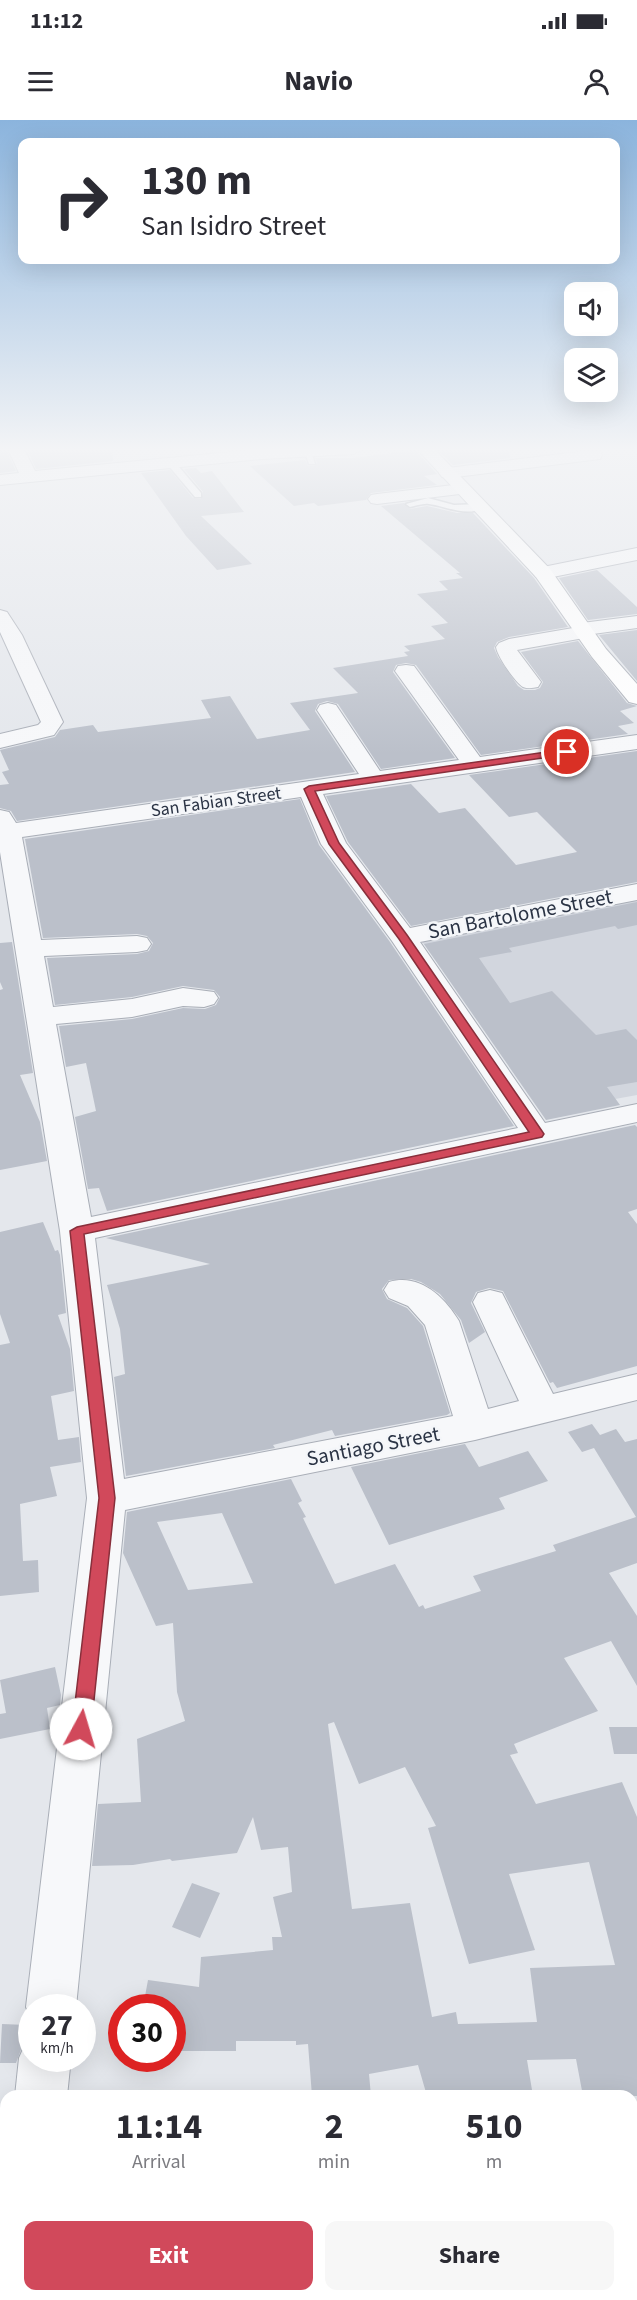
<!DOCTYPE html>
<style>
:root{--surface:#fff;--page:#f7f7f7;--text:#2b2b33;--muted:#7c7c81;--accent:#d1495b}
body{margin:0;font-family:"Source Sans 3",sans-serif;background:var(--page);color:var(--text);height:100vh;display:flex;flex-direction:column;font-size:22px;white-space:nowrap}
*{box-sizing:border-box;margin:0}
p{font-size:20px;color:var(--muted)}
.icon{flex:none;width:33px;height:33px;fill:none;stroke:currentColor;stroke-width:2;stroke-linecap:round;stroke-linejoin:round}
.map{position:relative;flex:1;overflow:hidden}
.details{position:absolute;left:0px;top:1970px;width:638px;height:212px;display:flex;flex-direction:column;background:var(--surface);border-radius:18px 18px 0 0;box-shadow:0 6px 24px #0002}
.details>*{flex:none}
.hud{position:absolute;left:18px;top:18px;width:602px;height:126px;border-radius:12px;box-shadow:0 6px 24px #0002;background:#fff;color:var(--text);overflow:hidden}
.buttons{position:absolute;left:564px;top:162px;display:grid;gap:12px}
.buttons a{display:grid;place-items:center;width:54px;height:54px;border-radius:12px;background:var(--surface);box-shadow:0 6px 24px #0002;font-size:30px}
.speed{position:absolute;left:18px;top:1874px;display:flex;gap:12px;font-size:30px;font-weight:700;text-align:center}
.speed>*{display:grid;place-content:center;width:78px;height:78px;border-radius:50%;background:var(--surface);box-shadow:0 6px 24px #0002;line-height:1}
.speed small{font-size:15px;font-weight:400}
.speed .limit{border:9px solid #d22;background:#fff;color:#111}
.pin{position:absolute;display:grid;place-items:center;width:51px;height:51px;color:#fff;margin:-26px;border:3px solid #fff;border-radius:50%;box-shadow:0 2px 6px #0007}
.me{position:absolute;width:66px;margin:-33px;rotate:6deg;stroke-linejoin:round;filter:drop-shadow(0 0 4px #0008)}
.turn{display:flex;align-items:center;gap:21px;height:126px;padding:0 24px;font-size:27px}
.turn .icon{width:78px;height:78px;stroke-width:2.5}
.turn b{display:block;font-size:42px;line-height:51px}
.eta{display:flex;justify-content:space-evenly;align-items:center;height:102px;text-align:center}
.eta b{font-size:36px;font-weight:700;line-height:42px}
.cta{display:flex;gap:12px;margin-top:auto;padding:12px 24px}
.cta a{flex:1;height:69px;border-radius:12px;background:var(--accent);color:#fff;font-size:24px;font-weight:700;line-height:69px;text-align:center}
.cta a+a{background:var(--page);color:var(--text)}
.status{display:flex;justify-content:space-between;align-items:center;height:42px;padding:0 30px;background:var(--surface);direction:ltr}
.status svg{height:16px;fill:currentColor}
header{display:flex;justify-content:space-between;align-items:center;height:78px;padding:0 24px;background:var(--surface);font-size:27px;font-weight:700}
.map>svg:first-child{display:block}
.built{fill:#d2d6de}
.building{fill:#bbc0ca;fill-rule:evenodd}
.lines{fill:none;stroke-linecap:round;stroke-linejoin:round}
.service-casing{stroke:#a9aeb7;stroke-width:3}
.minor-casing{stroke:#a9aeb7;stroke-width:2}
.tertiary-casing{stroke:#a9aeb7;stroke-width:2}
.secondary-casing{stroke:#a9aeb7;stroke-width:2}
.service{fill:#f7f8fa;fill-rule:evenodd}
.minor{fill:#f7f8fa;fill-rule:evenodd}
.tertiary{fill:#f7f8fa;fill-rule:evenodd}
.secondary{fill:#fff;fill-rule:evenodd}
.route{fill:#d1495b;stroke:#882f3b;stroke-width:1.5}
.labels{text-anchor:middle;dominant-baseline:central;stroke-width:5;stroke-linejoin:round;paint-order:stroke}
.far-street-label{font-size:18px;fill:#2b3445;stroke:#f4f6f9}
.street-label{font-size:21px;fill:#2b3445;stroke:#f4f6f9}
</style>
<div class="status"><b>11:12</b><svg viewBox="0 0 49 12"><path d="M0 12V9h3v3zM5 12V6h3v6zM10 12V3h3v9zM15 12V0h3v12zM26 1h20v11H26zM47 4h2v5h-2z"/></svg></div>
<header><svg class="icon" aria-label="menu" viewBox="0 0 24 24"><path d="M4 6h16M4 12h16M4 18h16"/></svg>Navio<svg class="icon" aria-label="person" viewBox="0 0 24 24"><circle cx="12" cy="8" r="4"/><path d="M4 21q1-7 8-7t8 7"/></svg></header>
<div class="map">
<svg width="637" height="2180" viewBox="0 0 637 2180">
<rect width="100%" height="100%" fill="#e4e7ec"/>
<path class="built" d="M 637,778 L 637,975 L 544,992 L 421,820 Z"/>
<path class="building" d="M 0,329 L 6,329 L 16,351 L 0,353 Z
M 27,329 L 112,329 L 113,341 L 36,349 Z
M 437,329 L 509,329 L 510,338 L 453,345 Z
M 415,330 L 437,354 L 424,356 L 437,365 L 371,373 L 366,380 L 318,386 L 314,383 L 294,386 L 250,346 L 305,340 L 308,346 L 315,346 L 317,343 L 315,338 L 353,338 Z
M 196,348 L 201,353 L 212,351 L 244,392 L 201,396 L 252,444 L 217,450 L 186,416 L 141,353 L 170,350 L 193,378 L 201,379 L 203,372 L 184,349 Z
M 404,383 L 410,389 L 427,386 L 457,393 L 473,393 L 534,458 L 568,507 L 509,517 L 497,522 L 494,528 L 498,537 L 518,566 L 524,570 L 535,570 L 540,568 L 543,562 L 521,532 L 578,521 L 627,583 L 637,586 L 620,591 L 634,603 L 618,606 L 628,614 L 481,635 L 416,545 L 406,543 L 396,545 L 393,552 L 455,638 L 381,649 L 338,584 L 327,581 L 318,584 L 315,591 L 355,652 L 17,701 L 11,691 L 0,688 L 0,665 L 9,664 L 2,652 L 9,650 L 0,630 L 55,617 L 60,610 L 93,605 L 98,612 L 211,598 L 201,580 L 230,576 L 257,619 L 310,610 L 290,583 L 358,573 L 333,548 L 408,536 L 404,532 L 410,531 L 404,526 L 445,519 L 431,506 L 448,503 L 417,474 L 448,470 L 439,461 L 463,458 L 456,453 L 460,453 L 381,386 Z
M 597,450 L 637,487 L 637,494 L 588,500 L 559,458 Z
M 637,510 L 637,561 L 599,515 Z
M 637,631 L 637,762 L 411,806 L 348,722 L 326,676 L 411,664 L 439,693 L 465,688 L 516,745 L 577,732 L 537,692 L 509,697 L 469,655 Z
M 300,679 L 319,725 L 390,822 L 514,1006 L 107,1091 L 99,1068 L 88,1069 L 75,997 L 96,991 L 86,943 L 66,947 L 59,906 L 132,899 L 183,888 L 205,889 L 216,885 L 220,877 L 214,870 L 183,866 L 132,877 L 55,885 L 47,838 L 137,834 L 149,831 L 153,823 L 147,816 L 137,814 L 43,818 L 25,719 Z
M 637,782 L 637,805 L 618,809 L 615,806 L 509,828 L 512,832 L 479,838 L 510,883 L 552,871 L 596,915 L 626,909 L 637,920 L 637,962 L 607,967 L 620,985 L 546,1000 L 424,824 Z
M 12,822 L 33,953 L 20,955 L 40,1002 L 47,1041 L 0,1050 L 0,870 L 3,869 L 0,862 L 0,823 Z
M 635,1005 L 637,1007 L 637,1089 L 628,1092 L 637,1104 L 637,1246 L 557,1268 L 553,1262 L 550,1263 L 503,1171 L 489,1168 L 476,1172 L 471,1183 L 485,1212 L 469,1223 L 461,1200 L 440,1174 L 421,1162 L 411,1159 L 389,1160 L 382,1169 L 387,1179 L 407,1188 L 423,1206 L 450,1293 L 447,1295 L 335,1316 L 332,1310 L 273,1325 L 275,1328 L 126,1356 L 114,1257 L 125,1254 L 120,1209 L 107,1165 L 210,1144 L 106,1118 Z
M 43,1102 L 55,1131 L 58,1130 L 60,1135 L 66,1193 L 58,1195 L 70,1229 L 74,1271 L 51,1276 L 58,1320 L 79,1317 L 81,1342 L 50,1347 L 57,1376 L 20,1384 L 23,1441 L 38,1440 L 39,1472 L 0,1476 L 0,1225 L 10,1223 L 0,1194 L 0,1112 Z
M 592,1304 L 600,1315 L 616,1309 L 625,1322 L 637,1319 L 637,1443 L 609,1453 L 637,1496 L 637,1566 L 611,1521 L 564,1538 L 598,1591 L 514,1624 L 518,1633 L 510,1635 L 536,1684 L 622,1662 L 637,1697 L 637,1976 L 583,1976 L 576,1939 L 527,1940 L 533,1976 L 427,1976 L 418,1945 L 369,1954 L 371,1976 L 312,1976 L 308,1924 L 296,1925 L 296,1921 L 236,1921 L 236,1931 L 172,1931 L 172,1887 L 143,1887 L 148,1860 L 199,1867 L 201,1837 L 273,1830 L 272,1817 L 282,1817 L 273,1777 L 292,1772 L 288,1727 L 261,1730 L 253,1697 L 237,1733 L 172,1741 L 170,1739 L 133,1745 L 92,1746 L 98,1684 L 141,1682 L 137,1619 L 185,1601 L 177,1572 L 173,1503 L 156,1506 L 123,1433 L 127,1392 L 291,1359 L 302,1381 L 298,1383 L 306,1397 L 303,1398 L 335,1464 L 395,1444 L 419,1487 L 423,1485 L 425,1489 L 481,1471 L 473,1456 L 556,1431 L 553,1425 L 636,1397 L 594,1328 L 582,1332 L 568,1312 ZM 222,1393 L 253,1463 L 188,1470 L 157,1402 ZM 334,1602 L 359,1664 L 405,1647 L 436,1706 L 428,1708 L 469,1844 L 535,1830 L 509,1754 L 589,1742 L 615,1845 L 530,1848 L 537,1902 L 458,1904 L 456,1892 L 432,1897 L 410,1783 L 352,1789 L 328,1604 Z
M 465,1324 L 479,1347 L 528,1331 L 548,1361 L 499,1378 L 505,1389 L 389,1425 L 351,1347 Z
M 55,1547 L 61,1575 L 60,1585 L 47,1588 L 50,1609 L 0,1619 L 0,1594 L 6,1593 L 0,1560 Z
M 609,1607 L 637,1607 L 637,1634 L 614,1634 Z
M 192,1763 L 220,1773 L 200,1818 L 172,1807 Z
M 2,1904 L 27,1905 L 25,1919 L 16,1943 L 0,1943 Z"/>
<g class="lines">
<g class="service-casing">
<path id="service" d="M 304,329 L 310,329 L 315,344 L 309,344 Z
M 168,341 L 174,341 L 201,373 L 201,377 L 195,377 L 168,345 Z
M 428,378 L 454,385 L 480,384 L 484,387 C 468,398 446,386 429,384 C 423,383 416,386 410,387 L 406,384 Z"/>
</g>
<g class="minor-casing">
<path id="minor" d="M 8,329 L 24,329 L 35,351 L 260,329 L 362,329 L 354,334 L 262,339 L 0,365 L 0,355 L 19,353 Z
M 594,330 L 600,331 L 602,335 L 600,339 L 448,358 L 442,357 L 439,353 L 442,349 L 448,348 Z
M 462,364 L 468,365 L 471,369 L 468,373 L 377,384 L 371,383 L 368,379 L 371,375 L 377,374 Z
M 637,428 L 637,440 L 543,459 L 536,457 L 533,453 L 536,449 L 543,447 Z
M 0,490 L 7,492 L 22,515 L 63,602 L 54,615 L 0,628 L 0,614 L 38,605 L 41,602 L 0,512 Z
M 637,496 L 637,508 L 593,514 L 584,518 L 517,530 L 541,562 L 538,567 C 533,568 528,569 523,567 C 515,562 497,536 496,527 L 499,523 L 509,519 L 573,508 L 582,503 Z
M 406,545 L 414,546 L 480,637 L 637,615 L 637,629 L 323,674 L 346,723 L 410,808 L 637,764 L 637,780 L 420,822 L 545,1003 L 637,984 L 637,1002 L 95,1118 L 124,1359 L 453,1296 L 425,1205 L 408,1186 L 389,1178 L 384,1170 L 389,1162 C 419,1153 444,1176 459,1201 L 488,1289 L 519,1281 L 473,1182 L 478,1173 L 490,1170 L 502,1173 L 553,1274 L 637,1254 L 637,1280 L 475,1320 L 125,1390 L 76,1887 L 32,1887 L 32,1901 L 26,1887 L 87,1378 L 60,1111 L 0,732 L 0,690 L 9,692 L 16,703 L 359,654 L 317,590 L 320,585 L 328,583 L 336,585 L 380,651 L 459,640 L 395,551 L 398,546 ZM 301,677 L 321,724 L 392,821 L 518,1008 L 91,1097 L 56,904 L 132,897 L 183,886 L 204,887 L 214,884 L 218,878 L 214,872 L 183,868 L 132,879 L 53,887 L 44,836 L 137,832 L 147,830 L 151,824 L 147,818 L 137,816 L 41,820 L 22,717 Z
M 32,1918 L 32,1938 L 71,1938 L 67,1976 L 15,1976 L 19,1938 L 27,1920 Z"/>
</g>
<g class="tertiary-casing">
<path id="tertiary" d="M 0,2023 L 6,2024 L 6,2078 L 0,2077 Z
M 632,2117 L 637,2117 L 637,2173 L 632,2173 Z"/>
</g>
<g class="secondary-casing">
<path id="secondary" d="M 417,329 L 434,329 L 550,449 L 606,529 L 637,564 L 637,584 L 629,582 L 592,537 L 536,457 Z"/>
</g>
<use href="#service" class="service"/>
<use href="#minor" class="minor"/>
<use href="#tertiary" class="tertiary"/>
<use href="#secondary" class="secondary"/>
</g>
<linearGradient id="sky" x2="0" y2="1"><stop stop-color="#8bb4dd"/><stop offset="0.52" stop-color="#f3f4f6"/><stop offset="1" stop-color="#f3f4f6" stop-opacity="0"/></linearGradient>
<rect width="637" height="634" fill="url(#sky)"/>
<path class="route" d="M 567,629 L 572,632 L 570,634 L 315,671 L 339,723 L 407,815 L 542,1011 L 544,1014 L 542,1017 L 84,1114 L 115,1378 L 91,1609 L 88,1615 L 81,1617 L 75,1615 L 72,1609 L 99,1378 L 70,1111 L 77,1107 L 529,1012 L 399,819 L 329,724 L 304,669 L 309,666 Z"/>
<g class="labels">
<g class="far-street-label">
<text transform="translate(216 682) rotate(-8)">San Fabian Street</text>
</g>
<g class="street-label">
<text transform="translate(520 794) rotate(-11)">San Bartolome Street</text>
<text transform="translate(373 1326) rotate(-11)">Santiago Street</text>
</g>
</g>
</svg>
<div class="buttons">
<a><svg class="icon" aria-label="sound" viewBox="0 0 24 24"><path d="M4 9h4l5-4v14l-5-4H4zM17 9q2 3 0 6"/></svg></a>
<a><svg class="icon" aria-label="layers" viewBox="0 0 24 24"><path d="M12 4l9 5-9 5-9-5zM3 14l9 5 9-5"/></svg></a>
</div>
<div class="speed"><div>27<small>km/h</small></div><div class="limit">30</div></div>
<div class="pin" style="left:567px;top:632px;background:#d93025"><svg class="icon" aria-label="arrive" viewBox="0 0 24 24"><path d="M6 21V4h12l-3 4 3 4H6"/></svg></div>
<svg class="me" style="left:81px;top:1609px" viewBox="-20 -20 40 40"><circle r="19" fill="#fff"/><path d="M0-13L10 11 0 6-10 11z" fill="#d1495b"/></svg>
<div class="hud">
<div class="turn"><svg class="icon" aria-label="right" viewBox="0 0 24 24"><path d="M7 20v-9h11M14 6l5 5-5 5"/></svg><div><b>130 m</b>San Isidro Street</div></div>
</div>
<section class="details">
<div class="eta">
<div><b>11:14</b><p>Arrival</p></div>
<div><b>2</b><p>min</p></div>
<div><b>510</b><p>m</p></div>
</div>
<div class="cta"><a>Exit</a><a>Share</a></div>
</section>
</div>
